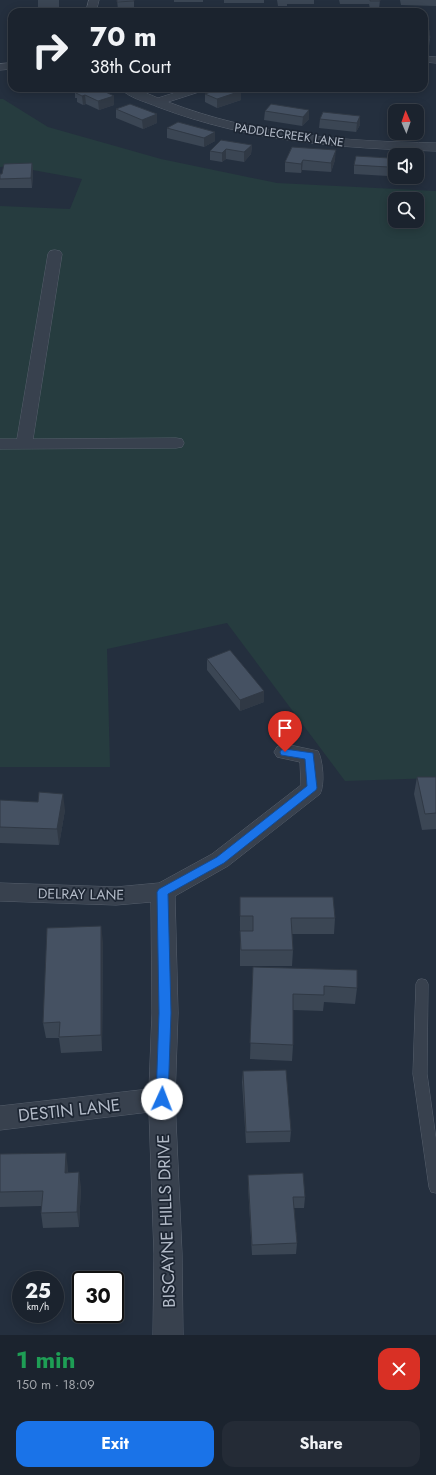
<!DOCTYPE html>
<meta charset="utf-8">
<style>
:root{--surface:#1b232e;--page:#242b36;--text:#f1f3f6;--muted:#a0a4aa;--line:#39404a;--accent:#1a73e8}
body{margin:0;font-family:Jost,sans-serif;background:var(--page);color:var(--text);height:100vh;display:flex;flex-direction:column;font-size:15px;white-space:nowrap}
*{box-sizing:border-box;margin:0}
p{font-size:13px;color:var(--muted)}
.icon{flex:none;width:22px;height:22px;fill:none;stroke:currentColor;stroke-width:2;stroke-linecap:round;stroke-linejoin:round}
.map{position:relative;height:1335px;overflow:hidden}
.drawer{display:flex;flex-direction:column;background:var(--surface);flex:1}
.drawer>*{flex:none}
.top-card{position:absolute;left:8px;top:8px;width:420px;height:84px;border-radius:12px;box-shadow:0 2px 10px #0003,0 0 0 1px var(--line);background:#1b232e;color:var(--text);overflow:hidden}
.needle{width:26px;rotate:358deg}
.buttons{position:absolute;left:388px;top:104px;display:grid;gap:8px}
.buttons a{display:grid;place-items:center;width:36px;height:36px;border-radius:8px;background:var(--surface);box-shadow:0 2px 10px #0003,0 0 0 1px var(--line);font-size:20px}
.speed{position:absolute;left:12px;top:1271px;display:flex;gap:8px;font-size:20px;font-weight:700;text-align:center}
.speed>*{display:grid;place-content:center;width:52px;height:52px;border-radius:50%;background:var(--surface);box-shadow:0 2px 10px #0003,0 0 0 1px var(--line);line-height:1}
.speed small{font-size:10px;font-weight:400}
.speed .limit{border:2px solid #111;border-radius:6px;background:#fff;color:#111}
.pin{position:absolute;display:grid;place-items:center;width:34px;height:34px;color:#fff;margin:-41px -17px;border-radius:50% 50% 50% 0;rotate:-45deg;box-shadow:0 0 4px #0007}
.pin .icon{rotate:45deg}
.me{position:absolute;width:44px;margin:-22px;rotate:2deg;stroke-linejoin:round;filter:drop-shadow(0 0 3px #0008)}
.turn{display:flex;align-items:center;gap:14px;height:84px;padding:0 16px;font-size:18px}
.turn .icon{width:52px;height:52px;stroke-width:2.5}
.turn b{display:block;font-size:28px;line-height:34px}
.round{display:grid;place-items:center;flex:none;width:42px;height:42px;border-radius:12px;background:var(--page)}
.overview{display:flex;align-items:center;justify-content:space-between;height:68px;padding:0 16px}
h1{font-size:24px;font-weight:700;line-height:30px;color:#1e9e55}
.primary-button{display:flex;gap:8px;margin-top:auto;padding:8px 16px}
.primary-button a{flex:1;height:46px;border-radius:12px;background:var(--accent);color:#fff;font-size:16px;font-weight:700;line-height:46px;text-align:center}
.primary-button a+a{background:var(--page);color:var(--text)}
.map>svg:first-child{display:block}
.green{fill:#263c3f;fill-rule:evenodd}
.lines{fill:none;stroke-linecap:round;stroke-linejoin:round}
.lane-casing{stroke:#565f6c;stroke-width:1}
.street-casing{stroke:#565f6c;stroke-width:1}
.lane{fill:#38414e;fill-rule:evenodd}
.street{fill:#38414e;fill-rule:evenodd}
.wall{fill:#3b4654}
.shaded-wall{fill:#303945}
.building{fill:#455162;stroke:#303945}
.route{fill:#1a73e8;stroke:#114b97}
.labels{text-anchor:middle;dominant-baseline:central;stroke-width:3.5;stroke-linejoin:round;paint-order:stroke}
.far-street-label{font-size:12px;fill:#b4bcc9;stroke:#1d2633}
.street-label{font-size:14px;fill:#b4bcc9;stroke:#1d2633}
.near-street-label{font-size:17px;fill:#b4bcc9;stroke:#1d2633}
</style>
<div class="map">
<svg width="436" height="1335" viewBox="0 0 436 1335">
<rect width="100%" height="100%" fill="#242f3e"/>
<path class="green" d="M 0,99 L 3,99 L 48,127 L 161,159 L 277,183 L 436,191 L 436,778 L 345,781 L 227,623 L 107,649 L 110,767 L 0,767 L 0,206 L 70,209 L 82,179 L 11,166 L 0,167 ZM 395,199 L 417,199 L 417,221 L 395,221 Z"/>
<g class="lines">
<g class="lane-casing">
<path id="lane" d="M 422,979 L 426,980 L 428,984 L 427,1074 L 436,1139 L 436,1193 L 431,1192 L 429,1187 L 413,1074 L 416,984 L 418,980 Z"/>
</g>
<g class="street-casing">
<path id="street" d="M 89,0 L 99,0 L 96,12 L 86,12 Z
M 424,56 L 436,57 L 436,63 L 424,62 Z
M 12,63 L 12,69 L 0,70 L 0,64 Z
M 120,88 L 134,88 L 158,98 L 190,88 L 207,88 L 205,90 L 168,102 C 257,136 342,141 436,143 L 436,151 C 338,148 251,142 158,107 C 147,102 128,98 120,88 Z
M 55,250 L 60,251 L 62,254 L 33,439 L 176,438 L 182,439 L 184,443 L 182,447 L 176,448 L 0,449 L 0,439 L 17,439 L 48,254 L 50,251 Z
M 285,744 L 318,751 C 323,760 325,785 320,794 L 228,866 L 175,896 L 178,1013 L 175,1099 L 182,1254 L 183,1335 L 153,1335 L 154,1254 L 149,1112 L 0,1130 L 0,1106 L 149,1089 L 152,1013 L 151,902 L 116,905 L 0,901 L 0,883 L 116,887 L 159,883 L 212,854 L 301,785 L 300,762 L 277,757 L 274,752 L 277,747 Z"/>
</g>
<use href="#lane" class="lane"/>
<use href="#street" class="street"/>
</g>
<path class="wall" d="M 38,0 L 59,0 L 59,7 L 38,8 Z
M 117,0 L 134,0 L 134,9 L 118,10 Z
M 174,0 L 203,0 L 203,2 L 174,2 Z
M 224,0 L 264,0 L 264,3 L 224,3 Z
M 277,0 L 314,0 L 314,4 L 287,4 L 287,6 L 278,6 Z
M 339,0 L 380,0 L 379,9 L 370,9 L 369,4 L 340,4 Z
M 400,0 L 436,0 L 436,6 L 401,5 Z
M 424,30 L 430,38 L 429,46 L 424,46 Z
M 58,88 L 72,88 L 67,91 Z
M 262,88 L 282,88 L 269,91 Z
M 75,89 L 114,105 L 99,110 L 86,104 L 83,105 L 77,102 L 77,98 L 75,98 Z
M 241,91 L 241,100 L 217,108 L 205,102 L 205,94 Z
M 116,109 L 157,114 L 157,123 L 143,129 L 116,118 Z
M 309,110 L 309,119 L 302,126 L 264,120 L 265,111 Z
M 360,116 L 360,125 L 356,132 L 319,128 L 320,119 Z
M 167,128 L 215,141 L 204,147 L 167,138 Z
M 252,145 L 251,154 L 244,162 L 226,159 L 222,162 L 210,160 L 210,151 Z
M 292,147 L 335,160 L 331,172 L 302,170 L 301,173 L 285,172 L 285,162 Z
M 32,163 L 33,172 L 32,188 L 0,188 L 0,174 L 2,174 Z
M 354,165 L 389,167 L 388,176 L 354,174 Z
M 207,659 L 264,691 L 264,702 L 240,711 L 207,670 Z
M 417,777 L 436,777 L 436,829 L 422,830 L 414,794 Z
M 0,800 L 65,810 L 59,845 L 0,843 Z
M 240,897 L 335,918 L 334,934 L 292,934 L 293,950 L 292,966 L 240,966 Z
M 103,942 L 102,1051 L 61,1053 L 59,1038 L 46,1038 L 43,1023 Z
M 253,967 L 357,988 L 355,1004 L 324,1002 L 323,1011 L 293,1010 L 293,1045 L 292,1061 L 250,1059 Z
M 243,1071 L 291,1131 L 290,1142 L 246,1143 L 242,1082 Z
M 0,1154 L 68,1168 L 68,1172 L 81,1187 L 79,1227 L 43,1228 L 41,1213 L 41,1206 L 0,1207 Z
M 248,1175 L 305,1197 L 304,1208 L 294,1208 L 297,1243 L 296,1254 L 252,1255 L 248,1186 Z"/>
<path class="shaded-wall" d="M 67,88 L 72,88 L 67,91 Z
M 269,88 L 282,88 L 269,91 Z
M 241,91 L 241,100 L 217,108 L 217,99 Z
M 85,95 L 86,104 L 83,105 L 82,96 Z
M 114,96 L 114,105 L 99,110 L 98,101 Z
M 309,110 L 309,119 L 302,126 L 303,117 Z
M 157,114 L 157,123 L 143,129 L 142,120 Z
M 360,116 L 360,125 L 356,132 L 357,123 Z
M 215,132 L 215,141 L 204,147 L 204,138 Z
M 252,145 L 251,154 L 244,162 L 244,152 Z
M 226,149 L 226,159 L 222,162 L 222,153 Z
M 336,150 L 335,160 L 331,172 L 331,163 Z
M 303,160 L 302,170 L 301,173 L 301,164 Z
M 32,163 L 33,172 L 32,188 L 31,178 Z
M 264,691 L 264,702 L 240,711 L 240,700 Z
M 63,794 L 65,810 L 59,845 L 57,829 Z
M 101,926 L 103,942 L 102,1051 L 101,1035 Z
M 66,1153 L 68,1168 L 67,1188 L 65,1173 Z
M 79,1172 L 81,1187 L 79,1227 L 77,1212 Z"/>
<path class="building" d="M 117,0 L 134,0 L 134,1 L 117,2 Z
M 370,0 L 380,0 L 380,1 L 370,1 Z
M 38,10 L 55,10 L 55,12 L 38,12 Z
M 424,30 L 429,30 L 430,38 L 424,38 Z
M 78,88 L 97,88 L 114,96 L 98,101 L 85,95 L 82,96 L 76,93 L 80,92 L 75,89 Z
M 222,88 L 234,88 L 241,91 L 217,99 L 205,94 Z
M 130,104 L 157,114 L 142,120 L 116,109 Z
M 271,104 L 309,110 L 303,117 L 265,111 Z
M 323,112 L 360,116 L 357,123 L 320,119 Z
M 178,122 L 215,132 L 204,138 L 167,128 Z
M 221,140 L 252,145 L 244,152 L 226,149 L 222,153 L 210,151 Z
M 292,147 L 336,150 L 331,163 L 303,160 L 301,164 L 285,162 Z
M 356,156 L 389,158 L 388,167 L 354,165 Z
M 32,163 L 31,178 L 0,179 L 0,174 L 2,174 L 4,164 Z
M 230,650 L 264,691 L 240,700 L 207,659 Z
M 417,777 L 436,777 L 436,813 L 425,814 Z
M 39,792 L 63,794 L 57,829 L 0,827 L 0,800 L 38,802 Z
M 240,897 L 333,897 L 335,918 L 291,918 L 293,950 L 241,950 L 240,931 L 253,931 L 253,916 L 240,916 Z
M 101,926 L 101,1035 L 59,1037 L 60,1022 L 43,1023 L 47,928 Z
M 253,967 L 357,970 L 357,988 L 324,986 L 324,995 L 293,994 L 293,1045 L 250,1043 Z
M 286,1070 L 291,1131 L 246,1132 L 243,1071 Z
M 66,1153 L 65,1173 L 79,1172 L 77,1212 L 41,1213 L 43,1191 L 0,1192 L 0,1154 Z
M 303,1173 L 305,1197 L 293,1197 L 297,1243 L 252,1245 L 248,1175 Z"/>
<path class="route" d="M 285,749 L 313,753 L 317,788 L 316,790 L 224,863 L 168,894 L 171,1013 L 168,1099 L 166,1103 L 162,1105 L 158,1103 L 156,1099 L 159,1013 L 157,892 L 159,889 L 217,857 L 307,786 L 305,759 L 281,755 L 280,752 L 281,750 Z"/>
<g class="labels">
<g class="far-street-label">
<text transform="translate(289 135) rotate(8)">PADDLECREEK LANE</text>
</g>
<g class="street-label">
<text transform="translate(81 894) rotate(1)">DELRAY LANE</text>
</g>
<g class="near-street-label">
<text transform="translate(69 1110) rotate(-6)">DESTIN LANE</text>
<text transform="translate(166 1221) rotate(-92)">BISCAYNE HILLS DRIVE</text>
</g>
</g>
</svg>
<div class="buttons">
<a><svg class="needle" viewBox="-14 -14 28 28"><path d="M0-13l5 13h-10z" fill="#e53935"/><path d="M0 13l5-13h-10z" fill="#a0a4aa"/></svg></a>
<a><svg class="icon" aria-label="sound" viewBox="0 0 24 24"><path d="M4 9h4l5-4v14l-5-4H4zM17 9q2 3 0 6"/></svg></a>
<a><svg class="icon" aria-label="search" viewBox="0 0 24 24"><circle cx="10" cy="10" r="6"/><path d="M15 15l6 6"/></svg></a>
</div>
<div class="speed"><div>25<small>km/h</small></div><div class="limit">30</div></div>
<div class="pin" style="left:285px;top:752px;background:#d93025"><svg class="icon" aria-label="arrive" viewBox="0 0 24 24"><path d="M6 21V4h12l-3 4 3 4H6"/></svg></div>
<svg class="me" style="left:162px;top:1099px" viewBox="-20 -20 40 40"><circle r="19" fill="#fff"/><path d="M0-13L10 11 0 6-10 11z" fill="#1a73e8"/></svg>
<div class="top-card">
<div class="turn"><svg class="icon" aria-label="right" viewBox="0 0 24 24"><path d="M7 20v-9h11M14 6l5 5-5 5"/></svg><div><b>70 m</b>38th Court</div></div>
</div>
</div>
<section class="drawer">
<div class="overview"><div><h1>1 min</h1><p>150 m · 18:09</p></div><a class="round" style="background:#d93025;color:#fff"><svg class="icon" aria-label="close" viewBox="0 0 24 24"><path d="M6 6l12 12M18 6L6 18"/></svg></a></div>
<div class="primary-button"><a>Exit</a><a>Share</a></div>
</section>
